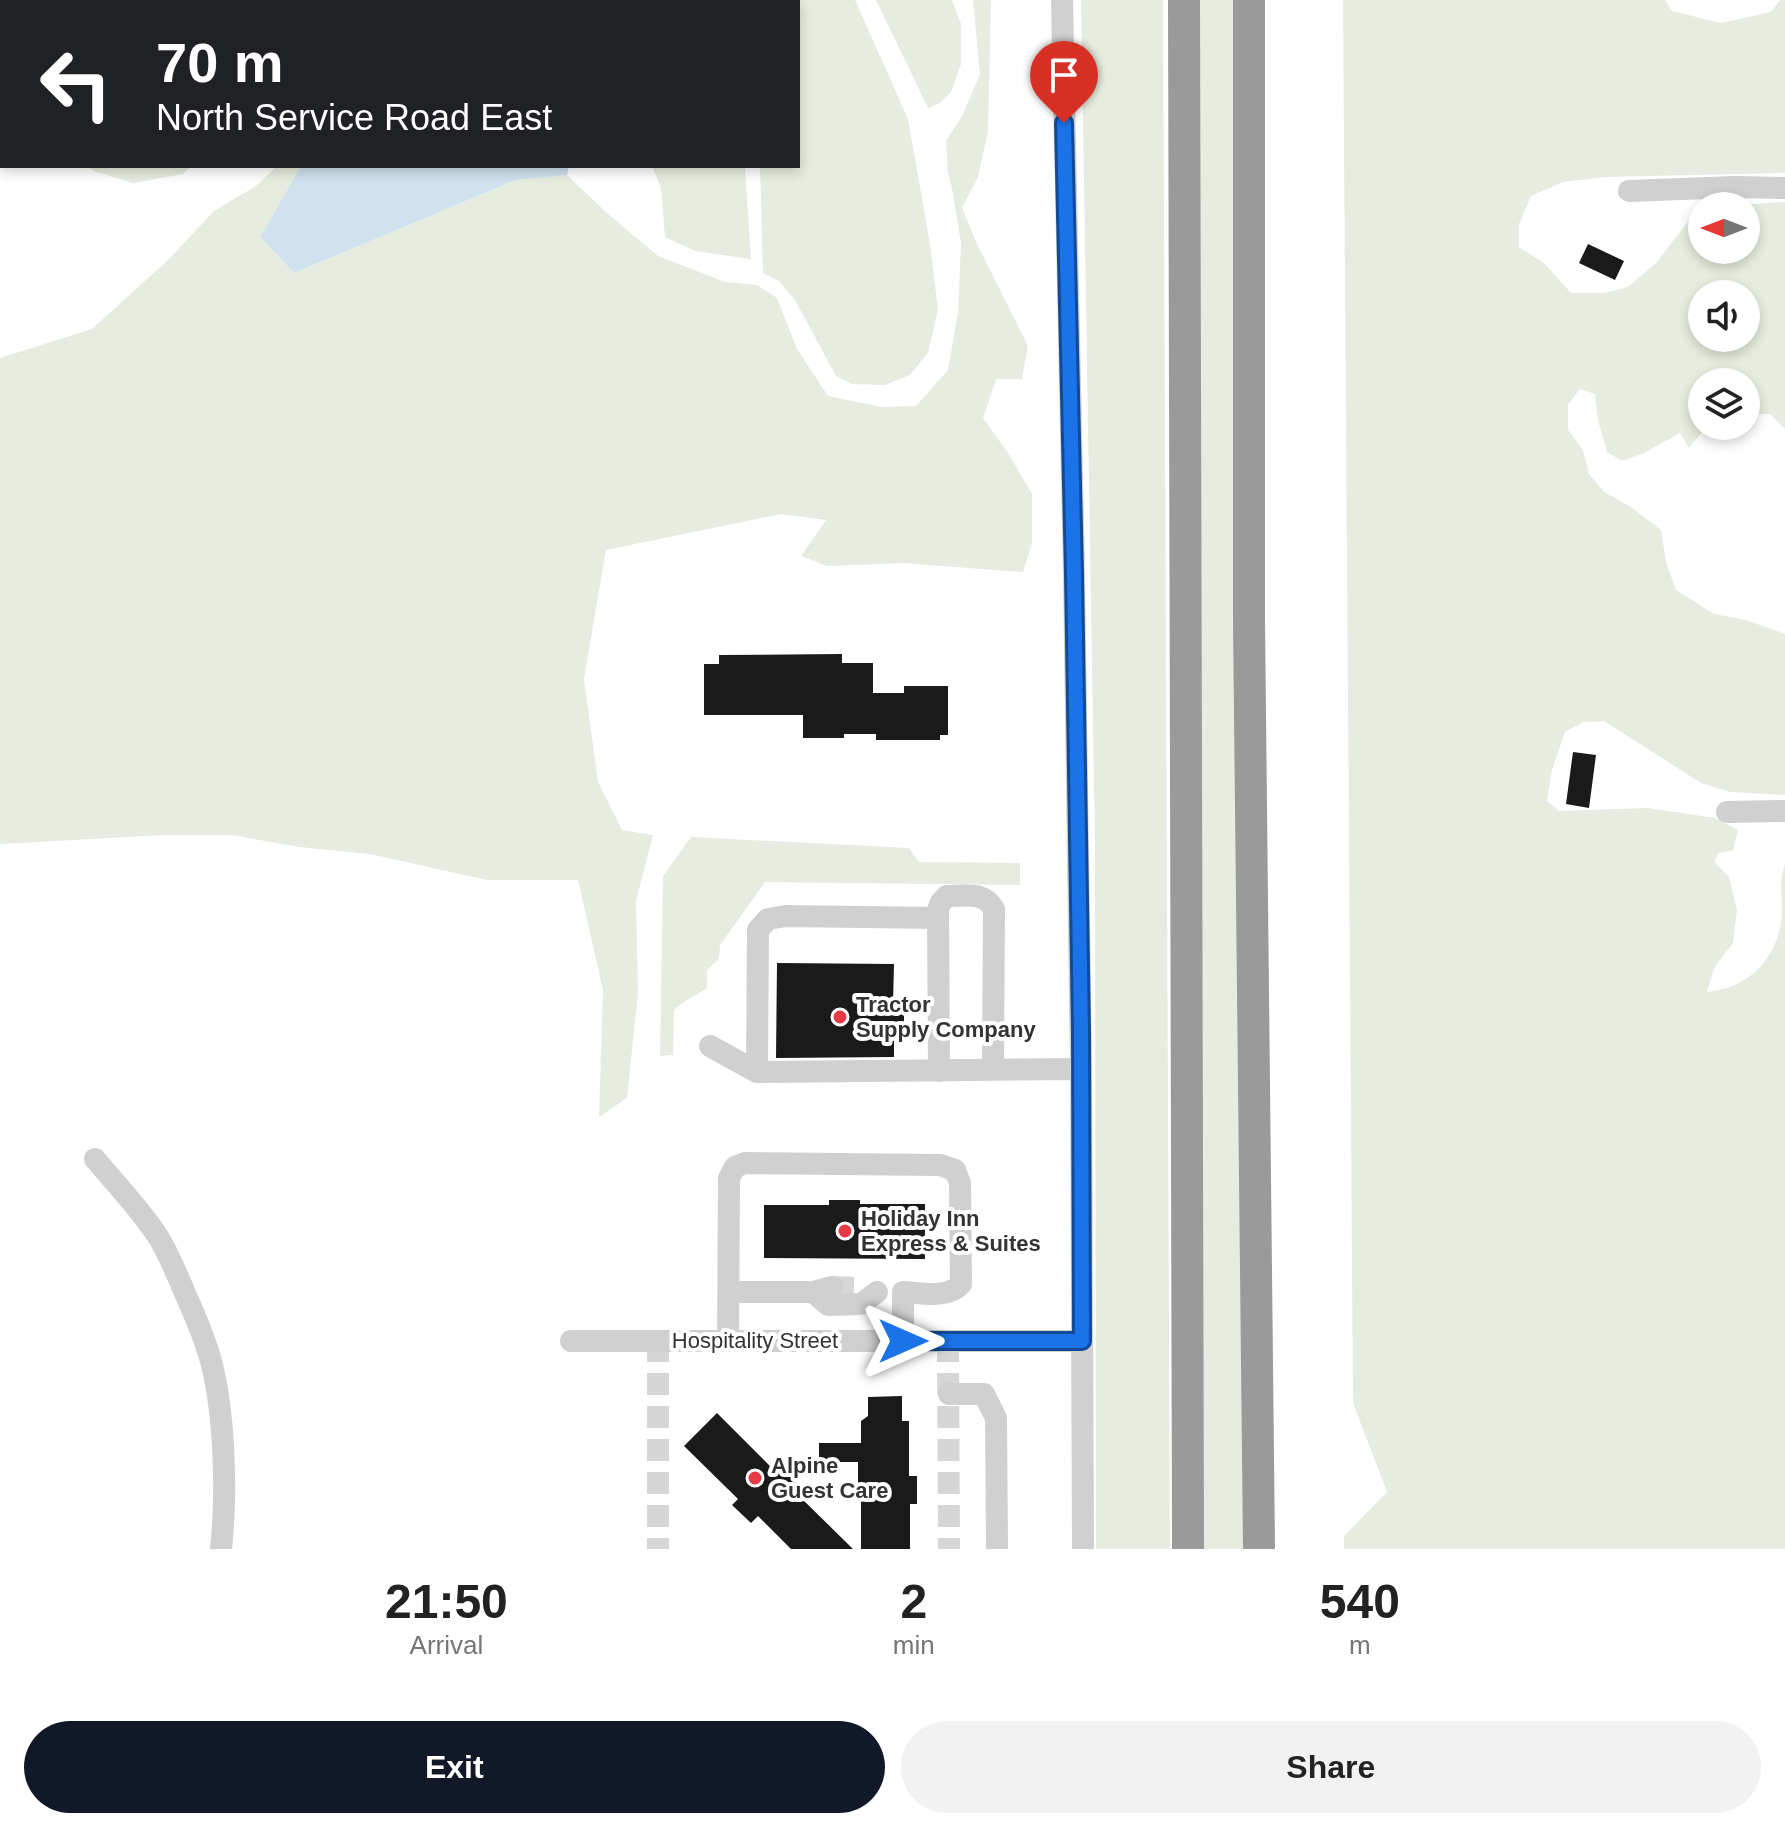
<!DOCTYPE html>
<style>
:root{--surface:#fff;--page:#f2f2f2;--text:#222;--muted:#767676;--accent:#111827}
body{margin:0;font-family:Arial,sans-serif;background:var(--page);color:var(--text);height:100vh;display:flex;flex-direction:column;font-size:30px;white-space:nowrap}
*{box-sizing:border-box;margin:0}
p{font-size:26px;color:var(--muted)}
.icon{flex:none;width:44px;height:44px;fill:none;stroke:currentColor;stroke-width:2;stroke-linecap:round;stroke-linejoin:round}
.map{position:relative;height:1549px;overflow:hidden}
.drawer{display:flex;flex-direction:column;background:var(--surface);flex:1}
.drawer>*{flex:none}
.banner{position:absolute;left:0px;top:0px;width:800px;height:168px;box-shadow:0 4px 12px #0003;background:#202124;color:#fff;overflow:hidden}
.needle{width:52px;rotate:270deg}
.tools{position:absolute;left:1688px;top:192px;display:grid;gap:16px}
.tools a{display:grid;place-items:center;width:72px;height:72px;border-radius:50%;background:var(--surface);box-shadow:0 4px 12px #0003;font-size:40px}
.pin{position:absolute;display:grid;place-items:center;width:68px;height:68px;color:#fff;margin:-82px -34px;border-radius:50% 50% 50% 0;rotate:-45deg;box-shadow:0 0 8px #0007}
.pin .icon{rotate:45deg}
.me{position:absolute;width:88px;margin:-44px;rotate:90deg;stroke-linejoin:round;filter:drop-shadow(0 0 6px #0008)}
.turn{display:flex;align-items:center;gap:28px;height:168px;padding:0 24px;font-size:36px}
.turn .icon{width:104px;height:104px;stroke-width:2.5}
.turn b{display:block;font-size:56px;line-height:68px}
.eta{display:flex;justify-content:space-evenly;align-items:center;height:136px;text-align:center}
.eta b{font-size:48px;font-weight:700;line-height:56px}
.primary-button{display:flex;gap:16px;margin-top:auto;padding:16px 24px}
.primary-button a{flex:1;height:92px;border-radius:48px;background:var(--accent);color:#fff;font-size:32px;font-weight:700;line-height:92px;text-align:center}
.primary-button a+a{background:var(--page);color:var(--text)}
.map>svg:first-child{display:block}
.green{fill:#e6ecdf;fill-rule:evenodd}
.water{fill:#cfe2ee}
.building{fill:#1a1a1a}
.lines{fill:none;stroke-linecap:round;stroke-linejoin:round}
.minor-tunnel{stroke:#d6d6d6;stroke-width:22;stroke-dasharray:22 11;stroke-linecap:butt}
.minor{stroke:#d0d0d0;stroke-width:22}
.highway{stroke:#9a9a9a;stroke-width:32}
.route-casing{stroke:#114b97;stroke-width:20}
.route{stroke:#1a73e8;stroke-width:14}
.poi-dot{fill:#e63946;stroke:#fff;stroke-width:3}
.labels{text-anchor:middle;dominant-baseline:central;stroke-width:8;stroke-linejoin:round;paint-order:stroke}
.poi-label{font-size:22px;font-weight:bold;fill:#333;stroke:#fff;text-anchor:start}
.street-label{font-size:22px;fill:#333;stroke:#fff}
</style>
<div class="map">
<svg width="1785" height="1549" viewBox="0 0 1785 1549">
<rect width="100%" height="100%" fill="#fff"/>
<path class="green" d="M 755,0 L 855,0 L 908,119 L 930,244 L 938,310 L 928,353 L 910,375 L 885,385 L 852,384 L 836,376 L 795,300 L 779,281 L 763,273 L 760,166 L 798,166 L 798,2 L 755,2 Z
M 876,0 L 952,0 L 961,24 L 961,64 L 951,92 L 940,103 L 928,108 Z
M 973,0 L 991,0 L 988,131 L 978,177 L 962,208 L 977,244 L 1028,346 L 1022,379 L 996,379 L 983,418 L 1008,453 L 1032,494 L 1032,543 L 1023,572 L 903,563 L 827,566 L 801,556 L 826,520 L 781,514 L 606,550 L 584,679 L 598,782 L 622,830 L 653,835 L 636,901 L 638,993 L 627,1098 L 599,1117 L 603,990 L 578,880 L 487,880 L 370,854 L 300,847 L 232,835 L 163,835 L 0,844 L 0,358 L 92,329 L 168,260 L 214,211 L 256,186 L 277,166 L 301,166 L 260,237 L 294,273 L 516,180 L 567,175 L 607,213 L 658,256 L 725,282 L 757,285 L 777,298 L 797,349 L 828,396 L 882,407 L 916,406 L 948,370 L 958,313 L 961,243 L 952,188 L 948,173 L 946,141 L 962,116 L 980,74 Z
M 1081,0 L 1163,0 L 1170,1549 L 1096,1549 L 1095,850 Z
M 1196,0 L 1240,0 L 1247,1549 L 1202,1549 Z
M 1343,0 L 1665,0 L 1672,11 L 1721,23 L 1771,12 L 1780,0 L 1785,0 L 1785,173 L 1605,177 L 1563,182 L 1531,196 L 1519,224 L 1519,247 L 1544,263 L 1571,293 L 1604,293 L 1628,287 L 1656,263 L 1687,223 L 1702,214 L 1702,250 L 1746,250 L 1746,206 L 1722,206 L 1785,202 L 1785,429 L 1770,414 L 1746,414 L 1746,382 L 1702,382 L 1702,426 L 1707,426 L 1689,448 L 1680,433 L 1642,454 L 1622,461 L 1607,452 L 1598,420 L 1595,394 L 1580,389 L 1568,405 L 1568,430 L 1583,450 L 1589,474 L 1604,492 L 1631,507 L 1661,530 L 1666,562 L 1676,590 L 1714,614 L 1746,620 L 1785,634 L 1785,795 L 1730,792 L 1701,783 L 1604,721 L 1583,722 L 1565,732 L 1552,770 L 1547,801 L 1559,811 L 1648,808 L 1715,818 L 1738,830 L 1733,850 L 1719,853 L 1714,861 L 1729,877 L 1737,910 L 1733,943 L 1714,968 L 1707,992 C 1750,988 1779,957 1782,914 C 1783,894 1778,884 1785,864 L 1785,1549 L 1344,1549 L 1344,1536 L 1387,1492 L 1353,1403 ZM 1702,294 L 1746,294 L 1746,338 L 1702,338 Z
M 86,166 L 192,166 L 183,174 L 133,183 L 94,171 Z
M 652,166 L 745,166 L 751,259 L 695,251 L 665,237 L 661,188 Z
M 691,837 L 909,848 L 919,862 L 1020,863 L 1020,885 L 765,882 L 720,945 L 719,959 L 707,970 L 707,988 C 696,996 684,1000 674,1010 L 673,1055 L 660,1056 L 663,876 Z"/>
<path class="water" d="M 301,166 L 569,166 L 567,175 L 516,180 L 294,273 L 260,237 Z"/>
<path class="building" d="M 1588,244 L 1624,261 L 1615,280 L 1579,263 Z
M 842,654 L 842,663 L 873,663 L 873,693 L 904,693 L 904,686 L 948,686 L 948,735 L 940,735 L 940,740 L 876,740 L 876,734 L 844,734 L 844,738 L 803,738 L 803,715 L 704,715 L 704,664 L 719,664 L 719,655 Z
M 1573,752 L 1596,755 L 1589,808 L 1566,804 Z
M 777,963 L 894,964 L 893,1004 L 904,1004 L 904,1029 L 894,1029 L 894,1057 L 776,1058 Z
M 829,1200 L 860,1200 L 860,1204 L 925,1204 L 925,1259 L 764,1258 L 764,1205 L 829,1205 Z
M 902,1396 L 902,1421 L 909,1421 L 909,1476 L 917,1476 L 917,1504 L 910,1504 L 910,1549 L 861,1549 L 861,1498 L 858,1498 L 858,1462 L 819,1462 L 819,1443 L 861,1443 L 861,1421 L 868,1416 L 868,1397 Z
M 717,1413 L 775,1471 L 781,1465 L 802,1486 L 795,1492 L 853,1549 L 791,1549 L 758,1516 L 751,1523 L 732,1505 L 738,1499 L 684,1446 Z"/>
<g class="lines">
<path class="minor-tunnel" d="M 832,1287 L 865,1288
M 658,1340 L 658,1549
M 948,1340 L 949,1549"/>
<path class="minor" d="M 1062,0 L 1074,574 L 1081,1069 L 1083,1549
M 1629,191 L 1735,187 L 1785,188
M 1727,812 L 1785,811
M 710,1046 L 757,1072 L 1081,1069
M 939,1071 L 938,910 L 941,902 L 947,896 C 965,896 984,891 994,909 L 993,1069
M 757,1072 L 758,930 L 768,919 L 786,916 L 938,918
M 95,1159 C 116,1184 139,1208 157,1235 C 168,1252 176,1272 184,1291 C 193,1311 202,1332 209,1354 C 225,1409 227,1492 221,1549
M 729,1292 L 813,1292 L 832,1287
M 813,1292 L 828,1305 L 861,1304 L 877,1292
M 728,1340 L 729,1178 L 735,1167 L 745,1163 L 940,1165 L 955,1170 L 960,1183 L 961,1284 C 948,1299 921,1293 903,1292 L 903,1341
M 571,1341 L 1082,1341
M 949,1394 L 984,1394 L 996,1418 L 997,1549"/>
<path class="highway" d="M 1184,0 L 1188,1549
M 1249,0 L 1249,620 L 1259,1549"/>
</g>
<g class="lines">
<g class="route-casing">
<path id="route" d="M 903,1341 L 1082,1341 L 1081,1031 L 1074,574 L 1064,123"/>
</g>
<use href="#route" class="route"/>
</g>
<g class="poi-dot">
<circle cx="840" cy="1017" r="8"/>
<circle cx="845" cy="1231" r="8"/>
<circle cx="755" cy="1478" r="8"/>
</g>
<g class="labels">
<g class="poi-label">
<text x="856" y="1004">Tractor<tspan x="856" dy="25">Supply Company</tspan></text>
<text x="861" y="1218">Holiday Inn<tspan x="861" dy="25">Express &amp; Suites</tspan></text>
<text x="771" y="1465">Alpine<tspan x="771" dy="25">Guest Care</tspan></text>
</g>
<g class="street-label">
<text x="755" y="1340">Hospitality Street</text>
</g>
</g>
</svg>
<div class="tools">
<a><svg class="needle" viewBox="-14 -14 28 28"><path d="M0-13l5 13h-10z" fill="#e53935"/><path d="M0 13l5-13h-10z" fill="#767676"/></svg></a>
<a><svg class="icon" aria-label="sound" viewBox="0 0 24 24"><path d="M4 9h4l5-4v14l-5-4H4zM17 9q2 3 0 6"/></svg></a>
<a><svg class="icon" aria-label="layers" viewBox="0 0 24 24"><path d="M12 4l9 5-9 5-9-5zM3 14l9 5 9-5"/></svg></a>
</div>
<div class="pin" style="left:1064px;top:123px;background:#d93025"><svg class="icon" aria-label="arrive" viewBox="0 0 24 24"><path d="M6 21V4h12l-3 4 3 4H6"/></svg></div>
<svg class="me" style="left:903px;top:1341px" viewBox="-20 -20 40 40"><path d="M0-17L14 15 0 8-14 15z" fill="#1a73e8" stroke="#fff" stroke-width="4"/></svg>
<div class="banner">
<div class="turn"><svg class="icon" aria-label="left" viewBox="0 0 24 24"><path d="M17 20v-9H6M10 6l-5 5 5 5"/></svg><div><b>70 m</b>North Service Road East</div></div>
</div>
</div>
<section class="drawer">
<div class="eta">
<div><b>21:50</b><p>Arrival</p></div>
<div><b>2</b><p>min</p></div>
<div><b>540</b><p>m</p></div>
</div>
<div class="primary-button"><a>Exit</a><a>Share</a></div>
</section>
